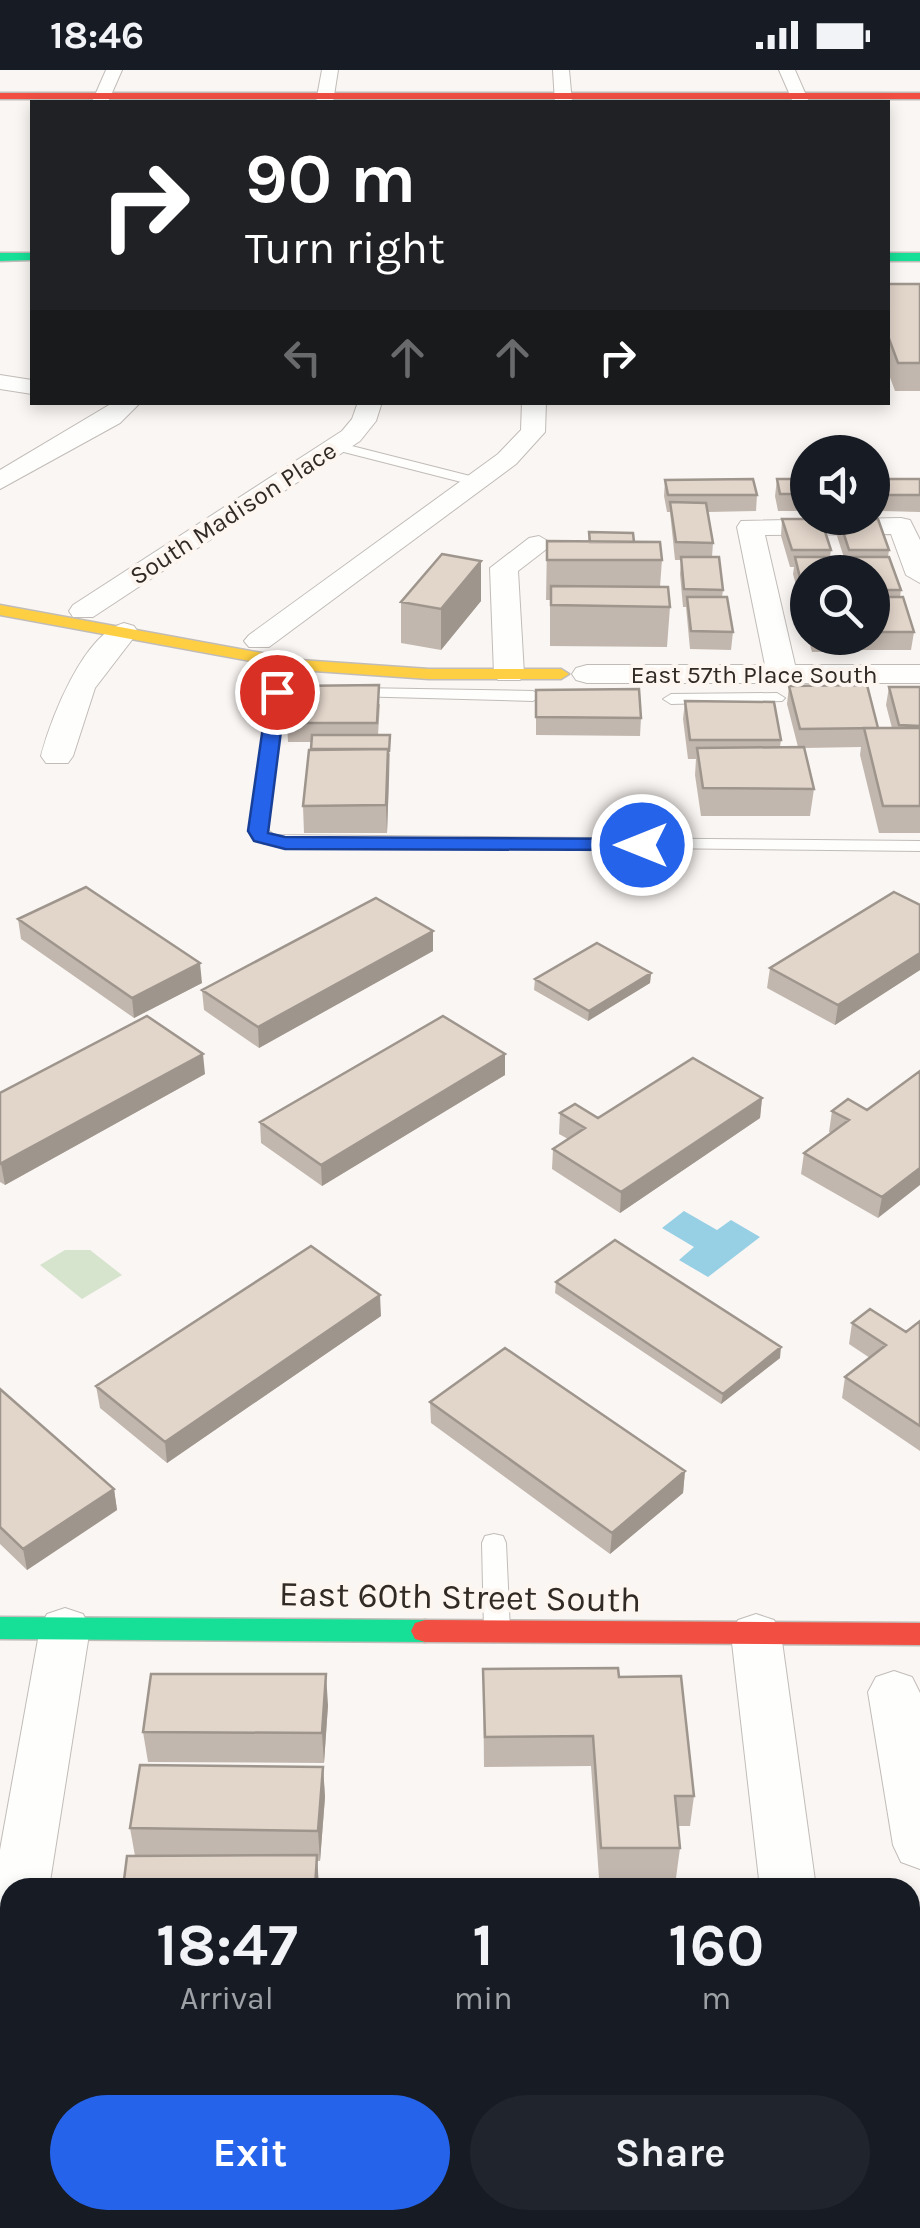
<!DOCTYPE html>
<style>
:root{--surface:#171b24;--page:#20242c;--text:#f1f3f6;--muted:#9ea1a6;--accent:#2563eb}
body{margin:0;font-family:Karla,sans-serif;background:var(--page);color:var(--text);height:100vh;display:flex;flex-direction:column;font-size:38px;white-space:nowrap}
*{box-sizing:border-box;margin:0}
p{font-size:32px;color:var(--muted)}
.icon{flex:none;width:55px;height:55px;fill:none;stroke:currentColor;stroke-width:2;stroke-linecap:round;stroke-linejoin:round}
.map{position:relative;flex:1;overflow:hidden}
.side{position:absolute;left:0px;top:1808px;width:920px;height:352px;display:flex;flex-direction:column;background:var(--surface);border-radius:30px 30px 0 0;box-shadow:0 5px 15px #0003}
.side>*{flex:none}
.guide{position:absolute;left:30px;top:30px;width:860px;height:305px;border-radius:0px;box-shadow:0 5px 15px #0003;background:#202124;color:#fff;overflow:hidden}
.tools{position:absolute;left:790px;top:365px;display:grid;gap:20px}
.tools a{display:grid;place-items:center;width:100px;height:100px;border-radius:50%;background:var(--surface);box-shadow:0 5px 15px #0003;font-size:50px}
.pin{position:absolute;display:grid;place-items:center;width:85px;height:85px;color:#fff;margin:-42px;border:5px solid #fff;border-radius:50%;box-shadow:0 2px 10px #0007}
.me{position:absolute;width:110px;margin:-55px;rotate:270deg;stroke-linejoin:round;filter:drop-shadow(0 0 8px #0008)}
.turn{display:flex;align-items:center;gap:35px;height:210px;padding:0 50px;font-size:45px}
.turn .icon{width:130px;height:130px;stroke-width:2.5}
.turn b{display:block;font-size:70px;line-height:85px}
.lanes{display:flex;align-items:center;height:95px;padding:0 50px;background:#0003;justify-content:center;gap:50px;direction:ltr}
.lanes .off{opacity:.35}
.eta{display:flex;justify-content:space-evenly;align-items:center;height:170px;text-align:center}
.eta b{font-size:60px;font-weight:700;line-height:70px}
.button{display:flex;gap:20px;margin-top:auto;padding:20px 50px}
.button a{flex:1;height:115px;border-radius:60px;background:var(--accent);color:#fff;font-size:40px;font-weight:700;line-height:115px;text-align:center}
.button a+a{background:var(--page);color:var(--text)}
.status{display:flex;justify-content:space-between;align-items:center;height:70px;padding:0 50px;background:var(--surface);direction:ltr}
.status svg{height:28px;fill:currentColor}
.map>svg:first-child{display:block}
.green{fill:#d7e4cd}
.water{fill:#97d0e5}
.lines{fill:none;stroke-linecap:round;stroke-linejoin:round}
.lane-casing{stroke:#c1bcb8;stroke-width:2}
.street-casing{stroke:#c1bcb8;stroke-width:2}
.fast-casing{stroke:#c1bcb8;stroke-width:3}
.slow-casing{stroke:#c1bcb8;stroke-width:3}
.jam-casing{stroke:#c1bcb8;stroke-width:3}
.lane{fill:#fefefd;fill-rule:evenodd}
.street{fill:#fefefd;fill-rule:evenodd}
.fast{fill:#16e098;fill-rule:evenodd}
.slow{fill:#ffcf43;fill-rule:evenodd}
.jam{fill:#f24e42;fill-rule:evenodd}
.wall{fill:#c2b7ae}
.shaded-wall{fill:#9e958d}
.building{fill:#e2d5ca;stroke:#9e958d;stroke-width:2.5}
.route{fill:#2563eb;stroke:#184099;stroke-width:2.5}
.labels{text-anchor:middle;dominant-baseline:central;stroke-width:8;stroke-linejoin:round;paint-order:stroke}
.far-street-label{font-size:25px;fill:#302924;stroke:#fdf6f0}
.near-street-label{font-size:35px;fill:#302924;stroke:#fdf6f0}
</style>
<div class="status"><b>18:46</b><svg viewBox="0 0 49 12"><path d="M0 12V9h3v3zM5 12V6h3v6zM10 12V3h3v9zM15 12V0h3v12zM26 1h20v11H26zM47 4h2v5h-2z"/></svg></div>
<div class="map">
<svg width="920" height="2158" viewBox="0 0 920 2158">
<rect width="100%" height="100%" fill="#faf6f3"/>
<path class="green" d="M 65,1180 L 90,1180 L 122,1205 L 82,1229 L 40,1195 Z"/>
<path class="water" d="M 684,1141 L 717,1160 L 731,1150 L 760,1167 L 708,1207 L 679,1190 L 694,1177 L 662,1158 Z"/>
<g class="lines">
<g class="lane-casing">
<path id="lane" d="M 336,372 L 482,409 L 483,412 L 477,416 L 332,379 L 330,376 Z
M 277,616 L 318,617 L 326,622 L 318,627 L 284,626 L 267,759 L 274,765 L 920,771 L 920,781 L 264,774 L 250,761 L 269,621 Z
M 357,618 L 533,621 L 541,626 L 533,631 L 352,626 L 349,623 Z
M 777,623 L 785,628 L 782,631 L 671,634 L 663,629 L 671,624 Z
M 494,1464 L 503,1466 L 506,1473 L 510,1561 L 506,1568 L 497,1571 L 488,1568 L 484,1561 L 482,1473 L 485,1466 Z"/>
</g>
<g class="street-casing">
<path id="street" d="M 106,0 L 122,0 L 108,32 L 92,32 Z
M 322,0 L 338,0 L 333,32 L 316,32 Z
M 553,0 L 569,0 L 572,32 L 555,32 Z
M 779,0 L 795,0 L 809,32 L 793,32 Z
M 0,305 L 32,310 L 32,324 L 0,319 Z
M 114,332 L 141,332 L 120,353 L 0,419 L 0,400 Z
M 358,332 L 382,332 L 376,351 L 360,371 L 93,547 L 73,547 L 69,541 L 73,535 L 342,361 L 352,349 Z
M 522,332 L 546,332 L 545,362 L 516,394 L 269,577 L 249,577 L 244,571 L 249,565 L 498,384 L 521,360 Z
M 901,448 L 910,450 L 920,470 L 920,513 L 906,505 L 891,464 L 765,465 L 795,595 L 920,595 L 920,613 L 587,613 L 576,610 L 572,604 L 576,598 L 587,595 L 765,595 L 737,457 L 741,451 Z
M 539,466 L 553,474 L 518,501 L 524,604 L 520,610 L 498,610 L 494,604 L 490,498 L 529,468 Z
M 124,553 L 134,556 L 138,562 L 95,618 L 73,686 L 68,693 L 46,693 L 41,686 C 51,649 83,564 124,553 Z
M 65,1538 L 83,1544 L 90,1558 L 49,1818 L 10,1818 L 10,1839 L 0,1833 L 0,1780 L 40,1558 L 47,1544 Z
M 756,1544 L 774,1550 L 781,1564 L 816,1818 L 760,1818 L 731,1564 L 738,1550 Z
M 894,1601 L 912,1607 L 920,1623 L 920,1799 L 901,1792 L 893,1775 L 868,1622 L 876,1607 Z
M 10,1857 L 10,1966 L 0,1969 L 0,1861 Z
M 802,2150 L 864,2150 L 866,2158 L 802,2158 Z"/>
</g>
<g class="fast-casing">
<path id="fast" d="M 0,183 L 32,183 L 32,190 L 0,191 Z
M 888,183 L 920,183 L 920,191 L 888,191 Z
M 0,1547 L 425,1550 L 435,1553 L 439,1561 L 435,1569 L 425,1572 L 0,1569 Z"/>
</g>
<g class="slow-casing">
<path id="slow" d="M 0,535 L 300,590 L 429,599 L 561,599 L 569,604 L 561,609 L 429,609 L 300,600 L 0,545 Z"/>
</g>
<g class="jam-casing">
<path id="jam" d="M 0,23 L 920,23 L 920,29 L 0,29 Z
M 425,1550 L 920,1553 L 920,1575 L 425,1572 L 415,1569 L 411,1561 L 415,1553 Z"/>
</g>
<use href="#lane" class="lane"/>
<use href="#street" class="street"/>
<use href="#fast" class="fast"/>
<use href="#slow" class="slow"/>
<use href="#jam" class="jam"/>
</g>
<path class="wall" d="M 888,214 L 920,214 L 920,321 L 895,321 L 888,302 Z
M 777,409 L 808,409 L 808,441 L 778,441 L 775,426 Z
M 879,409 L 920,409 L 920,442 L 881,441 L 877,425 Z
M 665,410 L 757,425 L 756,441 L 708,442 L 713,473 L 712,487 L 723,520 L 722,527 L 733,562 L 731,580 L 690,579 L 686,537 L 683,537 L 680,504 L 681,490 L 675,490 L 670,442 L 667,442 L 664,426 Z
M 782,449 L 831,480 L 830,487 L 808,502 L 808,567 L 801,545 L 802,537 L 793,504 L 794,497 L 790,497 L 781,466 Z
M 839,449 L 889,480 L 888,487 L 901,520 L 900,527 L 914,562 L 911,580 L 861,580 L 857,568 L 872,568 L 872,502 L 849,502 L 849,497 L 847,497 L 837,466 Z
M 589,462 L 634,472 L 662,490 L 660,517 L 670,537 L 667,577 L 550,576 L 550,530 L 546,530 L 547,471 L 588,472 Z
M 481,531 L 441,580 L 401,573 L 401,532 Z
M 808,568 L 855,568 L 854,581 L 812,582 Z
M 789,616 L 878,658 L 892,658 L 886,635 L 889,617 L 920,617 L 920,763 L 879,763 L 860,685 L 861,677 L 804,678 L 814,719 L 810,746 L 701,746 L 695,705 L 696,689 L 688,689 L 683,649 L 685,631 L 781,670 L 780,677 L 798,677 L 787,634 Z
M 536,620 L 641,648 L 640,666 L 536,665 Z
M 380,634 L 378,665 L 390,684 L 387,763 L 304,763 L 303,736 L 312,672 L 288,672 L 287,653 Z
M 920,835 L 920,900 L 835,955 L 767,918 L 770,898 Z
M 18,849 L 202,913 L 134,948 L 21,869 Z
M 433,861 L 433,881 L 259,978 L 204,940 L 202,920 Z
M 651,903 L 650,913 L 588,951 L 534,920 L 535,909 Z
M 505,984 L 505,1005 L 322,1116 L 261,1073 L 260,1052 Z
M 920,1001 L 878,1148 L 801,1104 L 804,1083 L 831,1063 L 829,1062 L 832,1041 L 867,1040 Z
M 205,1004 L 5,1115 L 0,1112 L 0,1023 Z
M 762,1028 L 760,1048 L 620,1143 L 552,1099 L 553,1079 L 568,1069 L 559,1064 L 560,1043 L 598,1048 Z
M 556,1212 L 780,1288 L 721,1334 L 555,1223 Z
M 381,1246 L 167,1393 L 100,1338 L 96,1316 Z
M 920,1251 L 920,1381 L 842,1328 L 845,1307 L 870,1288 L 849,1274 L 852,1253 L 906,1262 Z
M 0,1319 L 114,1419 L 117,1440 L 27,1500 L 0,1474 Z
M 430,1332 L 685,1401 L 683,1423 L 610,1484 L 431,1353 Z
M 483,1599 L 619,1607 L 694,1726 L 690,1756 L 678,1756 L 680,1778 L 676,1808 L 599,1808 L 591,1696 L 484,1697 Z
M 328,1635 L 324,1693 L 148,1692 L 143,1662 Z
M 323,1697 L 325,1727 L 320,1791 L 317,1791 L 319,1818 L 135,1786 L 130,1758 Z"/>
<path class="shaded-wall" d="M 481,491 L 481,531 L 441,580 L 441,539 Z
M 388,679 L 389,706 L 387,763 L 386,735 Z
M 433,861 L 433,881 L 259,978 L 258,957 Z
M 920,883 L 920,900 L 835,955 L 838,935 Z
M 200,893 L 202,913 L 134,948 L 132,928 Z
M 651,903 L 650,913 L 588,951 L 589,941 Z
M 203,984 L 205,1004 L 5,1115 L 1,1094 Z
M 505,984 L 505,1005 L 322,1116 L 321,1095 Z
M 762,1028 L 760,1048 L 620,1143 L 621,1122 Z
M 920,1098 L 920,1115 L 878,1148 L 882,1127 Z
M 380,1225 L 381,1246 L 167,1393 L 165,1372 Z
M 781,1277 L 780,1288 L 721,1334 L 723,1324 Z
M 685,1401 L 683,1423 L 610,1484 L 612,1463 Z
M 114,1419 L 117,1440 L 27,1500 L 23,1479 Z
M 326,1604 L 328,1635 L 324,1693 L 322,1663 Z
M 323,1697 L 325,1727 L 320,1791 L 318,1761 Z
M 317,1785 L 319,1818 L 315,1818 Z"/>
<path class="building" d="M 888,214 L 920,214 L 920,293 L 898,293 L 888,266 Z
M 753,409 L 757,425 L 668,425 L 665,410 Z
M 777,409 L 808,409 L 808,424 L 780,424 Z
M 879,409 L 920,409 L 920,425 L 883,425 Z
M 670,432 L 706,433 L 713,473 L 676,472 Z
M 782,449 L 821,449 L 831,480 L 792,480 Z
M 839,449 L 878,449 L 889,480 L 849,480 Z
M 589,462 L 633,463 L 634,472 L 590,472 Z
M 547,471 L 660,472 L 662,490 L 547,490 Z
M 442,484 L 481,491 L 441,539 L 401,532 Z
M 681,487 L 719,487 L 723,520 L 684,519 Z
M 795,487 L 832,487 L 836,502 L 808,502 L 808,520 L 803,520 Z
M 851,487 L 889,487 L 901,520 L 872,520 L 872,502 L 856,502 Z
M 551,516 L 668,517 L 670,537 L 551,535 Z
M 687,527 L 727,527 L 733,562 L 691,561 Z
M 872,527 L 903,527 L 914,562 L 872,562 Z
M 803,528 L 808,528 L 808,543 Z
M 379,615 L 377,653 L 287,653 L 291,616 Z
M 867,615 L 878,658 L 800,659 L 789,616 Z
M 889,617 L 920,617 L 920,656 L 899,655 Z
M 639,619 L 641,648 L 536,647 L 536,620 Z
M 685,631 L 774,632 L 781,670 L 690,670 Z
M 864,658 L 920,658 L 920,736 L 883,736 Z
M 312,665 L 390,665 L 389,682 L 388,679 L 311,679 Z
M 804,677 L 814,719 L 703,718 L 697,678 Z
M 388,679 L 386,735 L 303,736 L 309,680 Z
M 86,817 L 200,893 L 132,928 L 18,849 Z
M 894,822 L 920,835 L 920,883 L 838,935 L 770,898 Z
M 376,828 L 433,861 L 258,957 L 202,920 Z
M 597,873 L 651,903 L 589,941 L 535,909 Z
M 147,946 L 203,984 L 0,1094 L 0,1023 Z
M 443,946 L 505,984 L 321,1095 L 260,1052 Z
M 693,988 L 762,1028 L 621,1122 L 553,1079 L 585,1058 L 560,1043 L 575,1034 L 598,1048 Z
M 920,1001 L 920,1098 L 882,1127 L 804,1083 L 849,1050 L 832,1041 L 848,1029 L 867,1040 Z
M 615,1170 L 781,1277 L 723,1324 L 556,1212 Z
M 311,1176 L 380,1225 L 165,1372 L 96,1316 Z
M 870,1239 L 906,1262 L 920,1251 L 920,1356 L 845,1307 L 886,1275 L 852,1253 Z
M 505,1278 L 685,1401 L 612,1463 L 430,1332 Z
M 0,1319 L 114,1419 L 23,1479 L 0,1457 Z
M 618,1598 L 619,1607 L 681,1606 L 694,1726 L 675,1726 L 680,1778 L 601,1778 L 593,1666 L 485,1667 L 483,1599 Z
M 151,1604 L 326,1604 L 322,1663 L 143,1662 Z
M 140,1695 L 323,1697 L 318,1761 L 130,1758 Z
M 317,1785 L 315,1818 L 123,1818 L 127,1786 Z
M 80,2150 L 297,2150 L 297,2158 L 79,2158 Z
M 454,2150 L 673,2150 L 674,2158 L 454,2158 Z"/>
<path class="route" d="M 277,616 L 286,622 L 268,763 L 285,767 L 642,769 L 652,775 L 642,780 L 285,779 L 254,771 L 248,761 L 268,622 Z"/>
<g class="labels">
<g class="far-street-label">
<text transform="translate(233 443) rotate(-33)">South Madison Place</text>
<text x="754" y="604">East 57th Place South</text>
</g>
<g class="near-street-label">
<text transform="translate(460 1527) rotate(1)">East 60th Street South</text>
</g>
</g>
</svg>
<div class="tools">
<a><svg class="icon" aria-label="sound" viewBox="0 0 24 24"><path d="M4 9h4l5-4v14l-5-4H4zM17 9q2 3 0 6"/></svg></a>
<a><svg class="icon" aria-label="search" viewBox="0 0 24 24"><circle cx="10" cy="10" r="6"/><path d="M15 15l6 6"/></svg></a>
</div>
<div class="pin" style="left:277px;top:622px;background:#d93025"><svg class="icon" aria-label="arrive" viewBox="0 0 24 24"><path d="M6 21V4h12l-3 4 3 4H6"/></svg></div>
<svg class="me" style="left:642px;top:775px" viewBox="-20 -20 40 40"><circle r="17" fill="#2563eb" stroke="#fff" stroke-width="3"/><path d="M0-11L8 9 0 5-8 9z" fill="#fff"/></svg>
<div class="guide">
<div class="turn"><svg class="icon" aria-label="right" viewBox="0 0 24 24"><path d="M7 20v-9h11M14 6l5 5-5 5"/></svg><div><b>90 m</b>Turn right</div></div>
<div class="lanes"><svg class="icon off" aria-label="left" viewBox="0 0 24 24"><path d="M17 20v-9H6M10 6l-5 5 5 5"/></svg><svg class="icon off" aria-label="ahead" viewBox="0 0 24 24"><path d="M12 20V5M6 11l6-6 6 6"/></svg><svg class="icon off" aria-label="ahead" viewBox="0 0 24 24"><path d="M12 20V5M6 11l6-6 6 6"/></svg><svg class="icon" aria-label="right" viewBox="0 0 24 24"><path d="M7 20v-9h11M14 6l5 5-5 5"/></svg></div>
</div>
<section class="side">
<div class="eta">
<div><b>18:47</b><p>Arrival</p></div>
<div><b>1</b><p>min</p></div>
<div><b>160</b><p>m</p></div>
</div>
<div class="button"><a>Exit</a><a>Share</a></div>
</section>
</div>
